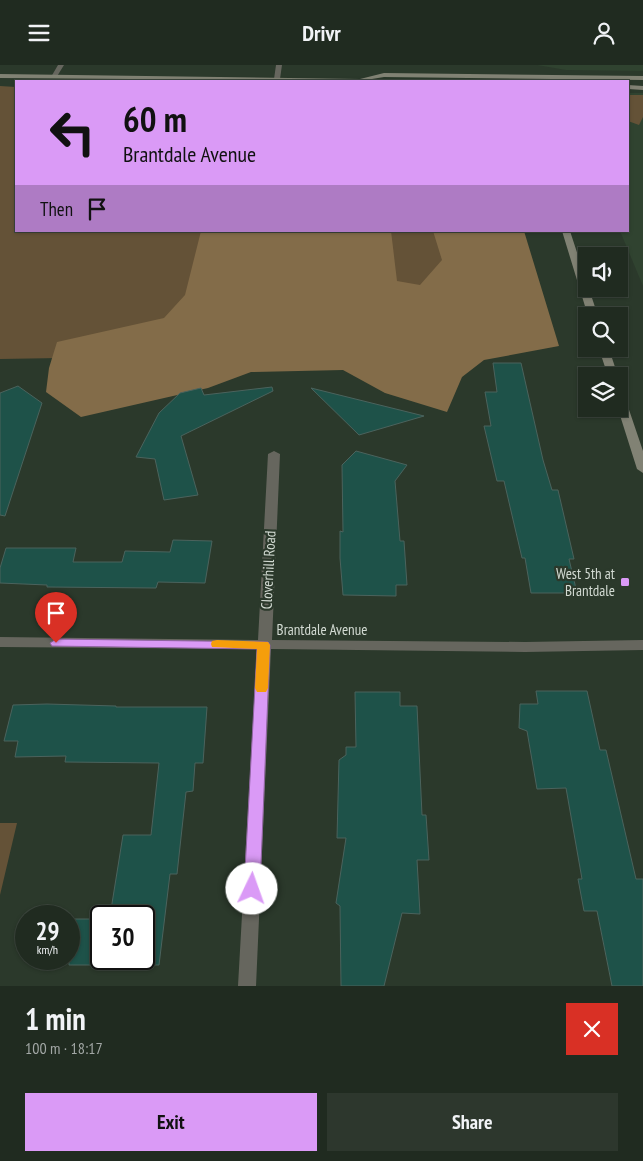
<!DOCTYPE html>
<meta charset="utf-8">
<style>
:root{--surface:#202b20;--page:#2d372d;--text:#f1f3f6;--muted:#a2a7a5;--line:#3d473e;--accent:#da9af6}
body{margin:0;font-family:"PT Sans Narrow",sans-serif;background:var(--page);color:var(--text);height:100vh;display:flex;flex-direction:column;font-size:19px;white-space:nowrap}
*{box-sizing:border-box;margin:0}
p{font-size:16px;color:var(--muted)}
.icon{flex:none;width:28px;height:28px;fill:none;stroke:currentColor;stroke-width:2;stroke-linecap:round;stroke-linejoin:round}
.map{position:relative;height:921px;overflow:hidden}
.details{display:flex;flex-direction:column;background:var(--surface);flex:1}
.details>*{flex:none}
.hud{position:absolute;left:15px;top:15px;width:614px;height:152px;border-radius:0px;box-shadow:0 1px 4px #0004,0 0 0 1px var(--line);background:#da9af6;color:#111;overflow:hidden}
.buttons{position:absolute;left:578px;top:182px;display:grid;gap:10px}
.buttons a{display:grid;place-items:center;width:50px;height:50px;border-radius:0px;background:var(--surface);box-shadow:0 1px 4px #0004,0 0 0 1px var(--line);font-size:25px}
.speed{position:absolute;left:15px;top:840px;display:flex;gap:10px;font-size:25px;font-weight:700;text-align:center}
.speed>*{display:grid;place-content:center;width:65px;height:65px;border-radius:50%;background:var(--surface);box-shadow:0 1px 4px #0004,0 0 0 1px var(--line);line-height:1}
.speed small{font-size:12px;font-weight:400}
.speed .limit{border:2px solid #111;border-radius:8px;background:#fff;color:#111}
.pin{position:absolute;display:grid;place-items:center;width:42px;height:42px;color:#fff;margin:-51px -21px;border-radius:50% 50% 50% 0;rotate:-45deg;box-shadow:0 0 5px #0007}
.pin .icon{rotate:45deg}
.me{position:absolute;width:55px;margin:-28px;rotate:3deg;stroke-linejoin:round;filter:drop-shadow(0 0 4px #0008)}
.turn{display:flex;align-items:center;gap:18px;height:105px;padding:0 25px;font-size:22px}
.turn .icon{width:65px;height:65px;stroke-width:2.5}
.turn b{display:block;font-size:35px;line-height:42px}
.then{display:flex;align-items:center;height:48px;padding:0 25px;background:#0003;gap:10px;font-size:19px}
.round{display:grid;place-items:center;flex:none;width:52px;height:52px;border-radius:0px;background:var(--page)}
.headline{display:flex;align-items:center;justify-content:space-between;height:85px;padding:0 25px}
h1{font-size:30px;font-weight:800;line-height:38px}
.primary-button{display:flex;gap:10px;margin-top:auto;padding:10px 25px}
.primary-button a{flex:1;height:58px;border-radius:0px;background:var(--accent);color:#111;font-size:20px;font-weight:800;line-height:58px;text-align:center}
.primary-button a+a{background:var(--page);color:var(--text)}
header{display:flex;justify-content:space-between;align-items:center;height:65px;padding:0 25px;background:var(--surface);font-size:22px;font-weight:800}
.map>svg:first-child{display:block}
.built{fill:#304330}
.green{fill:#645237}
.forest{fill:#836c49}
.building{fill:#1e5249;stroke:#4b635d}
.lines{fill:none;stroke-linecap:round;stroke-linejoin:round}
.street{fill:#66665e;fill-rule:evenodd}
.secondary{fill:#818274;fill-rule:evenodd}
.route{fill:#da9af6;stroke:#8e64a0}
.slow{fill:#f59e0b}
.poi-dot{fill:#da9af6;stroke:#2b392b;stroke-width:2}
.labels{text-anchor:middle;dominant-baseline:central;stroke-width:4.5;stroke-linejoin:round;paint-order:stroke}
.street-label{font-size:15px;fill:#d2dad2;stroke:#2b392b}
.poi-label{font-size:15px;fill:#d2dad2;stroke:#2b392b;text-anchor:end}
</style>
<header><svg class="icon" aria-label="menu" viewBox="0 0 24 24"><path d="M4 6h16M4 12h16M4 18h16"/></svg>Drivr<svg class="icon" aria-label="person" viewBox="0 0 24 24"><circle cx="12" cy="8" r="4"/><path d="M4 21q1-7 8-7t8 7"/></svg></header>
<div class="map">
<svg width="643" height="921" viewBox="0 0 643 921">
<rect width="100%" height="100%" fill="#2b392b"/>
<path class="built" d="M 537,0 L 643,0 L 643,6 L 566,5 Z
M 628,28 L 643,28 L 643,221 L 620,166 L 628,166 Z"/>
<path class="green" d="M 0,21 L 16,22 L 16,166 L 502,166 L 530,285 L 0,294 Z
M 628,30 L 643,30 L 643,52 L 639,60 L 628,56 Z
M 0,758 L 17,758 L 0,830 Z"/>
<path class="forest" d="M 201,166 L 391,166 L 397,216 L 420,220 L 442,195 L 433,166 L 524,166 L 559,281 L 484,295 L 462,312 L 447,347 L 385,328 L 343,305 L 251,307 L 208,323 L 81,352 L 46,327 L 49,303 L 57,277 L 164,253 L 185,230 Z"/>
<path class="building" d="M 493,298 L 521,298 L 543,395 L 552,425 L 558,425 L 574,494 L 569,494 L 577,528 L 531,528 L 525,493 L 522,493 L 504,416 L 497,416 L 484,361 L 491,361 L 485,327 L 497,327 Z
M 18,321 L 42,338 L 5,451 L 0,450 L 0,328 Z
M 272,322 L 273,326 L 181,371 L 198,430 L 164,435 L 155,394 L 136,392 L 159,348 L 180,328 L 201,323 L 204,330 Z
M 311,323 L 424,351 L 359,370 Z
M 356,386 L 407,400 L 395,416 L 400,476 L 404,476 L 407,520 L 396,520 L 396,531 L 343,530 L 340,493 L 340,466 L 343,467 L 342,400 Z
M 173,475 L 212,476 L 205,518 L 158,517 L 156,523 L 47,522 L 47,520 L 0,518 L 0,503 L 6,483 L 76,483 L 73,497 L 122,497 L 125,486 L 170,487 Z
M 536,626 L 587,626 L 600,685 L 606,685 L 636,814 L 643,814 L 643,921 L 612,921 L 597,846 L 584,846 L 578,814 L 582,814 L 566,723 L 537,724 L 527,666 L 519,663 L 520,639 L 538,639 Z
M 355,627 L 400,627 L 400,641 L 417,641 L 422,750 L 426,750 L 429,795 L 417,795 L 420,849 L 402,848 L 384,921 L 341,921 L 340,841 L 336,838 L 346,773 L 337,773 L 339,695 L 346,690 L 346,682 L 356,682 Z
M 47,639 L 116,641 L 116,642 L 207,642 L 203,698 L 195,698 L 193,726 L 186,727 L 177,809 L 170,809 L 159,900 L 69,900 L 69,854 L 101,854 L 101,894 L 144,894 L 144,851 L 110,851 L 123,770 L 151,770 L 159,698 L 65,697 L 66,691 L 15,692 L 18,676 L 4,676 L 13,640 Z"/>
<g class="lines">
<path class="street" d="M 58,0 L 64,0 L 56,13 L 52,13 L 51,12 Z
M 276,0 L 282,0 L 280,14 L 277,16 L 274,14 Z
M 274,386 L 280,389 L 272,575 L 525,577 L 643,575 L 643,585 L 525,587 L 271,584 L 256,921 L 238,921 L 257,584 L 0,582 L 0,572 L 258,575 L 268,389 Z"/>
<path class="secondary" d="M 384,8 L 643,11 L 643,15 L 384,12 L 372,14 L 374,16 L 0,13 L 0,9 L 360,14 Z
M 628,20 L 643,21 L 643,25 L 628,24 Z
M 562,166 L 570,166 L 586,215 L 586,224 L 589,224 L 598,251 L 588,251 Z
M 599,284 L 609,284 L 618,311 L 608,311 Z
M 619,327 L 624,330 L 643,386 L 643,408 L 637,404 L 618,344 Z"/>
</g>
<path class="route" d="M 56,574 L 268,577 L 270,580 L 260,824 L 257,829 L 252,831 L 246,829 L 244,824 L 257,584 L 52,581 L 50,578 Z"/>
<path class="slow" d="M 217,575 L 268,577 L 270,580 L 268,623 L 266,627 L 257,627 L 255,623 L 257,584 L 212,582 L 211,579 L 212,576 Z"/>
<rect class="poi-dot" x="620" y="512" width="10" height="10" rx="2.5"/>
<g class="labels">
<g class="street-label">
<text transform="translate(268 505) rotate(-87)">Cloverhill Road</text>
<text x="322" y="564">Brantdale Avenue</text>
</g>
<g class="poi-label">
<text x="615" y="508">West 5th at<tspan x="615" dy="17">Brantdale</tspan></text>
</g>
</g>
</svg>
<div class="buttons">
<a><svg class="icon" aria-label="sound" viewBox="0 0 24 24"><path d="M4 9h4l5-4v14l-5-4H4zM17 9q2 3 0 6"/></svg></a>
<a><svg class="icon" aria-label="search" viewBox="0 0 24 24"><circle cx="10" cy="10" r="6"/><path d="M15 15l6 6"/></svg></a>
<a><svg class="icon" aria-label="layers" viewBox="0 0 24 24"><path d="M12 4l9 5-9 5-9-5zM3 14l9 5 9-5"/></svg></a>
</div>
<div class="speed"><div>29<small>km/h</small></div><div class="limit">30</div></div>
<div class="pin" style="left:56px;top:578px;background:#d93025"><svg class="icon" aria-label="arrive" viewBox="0 0 24 24"><path d="M6 21V4h12l-3 4 3 4H6"/></svg></div>
<svg class="me" style="left:252px;top:824px" viewBox="-20 -20 40 40"><circle r="19" fill="#fff"/><path d="M0-13L10 11 0 6-10 11z" fill="#da9af6"/></svg>
<div class="hud">
<div class="turn"><svg class="icon" aria-label="left" viewBox="0 0 24 24"><path d="M17 20v-9H6M10 6l-5 5 5 5"/></svg><div><b>60 m</b>Brantdale Avenue</div></div>
<div class="then">Then<svg class="icon" aria-label="arrive" viewBox="0 0 24 24"><path d="M6 21V4h12l-3 4 3 4H6"/></svg></div>
</div>
</div>
<section class="details">
<div class="headline"><div><h1>1 min</h1><p>100 m · 18:17</p></div><a class="round" style="background:#d93025;color:#fff"><svg class="icon" aria-label="close" viewBox="0 0 24 24"><path d="M6 6l12 12M18 6L6 18"/></svg></a></div>
<div class="primary-button"><a>Exit</a><a>Share</a></div>
</section>
